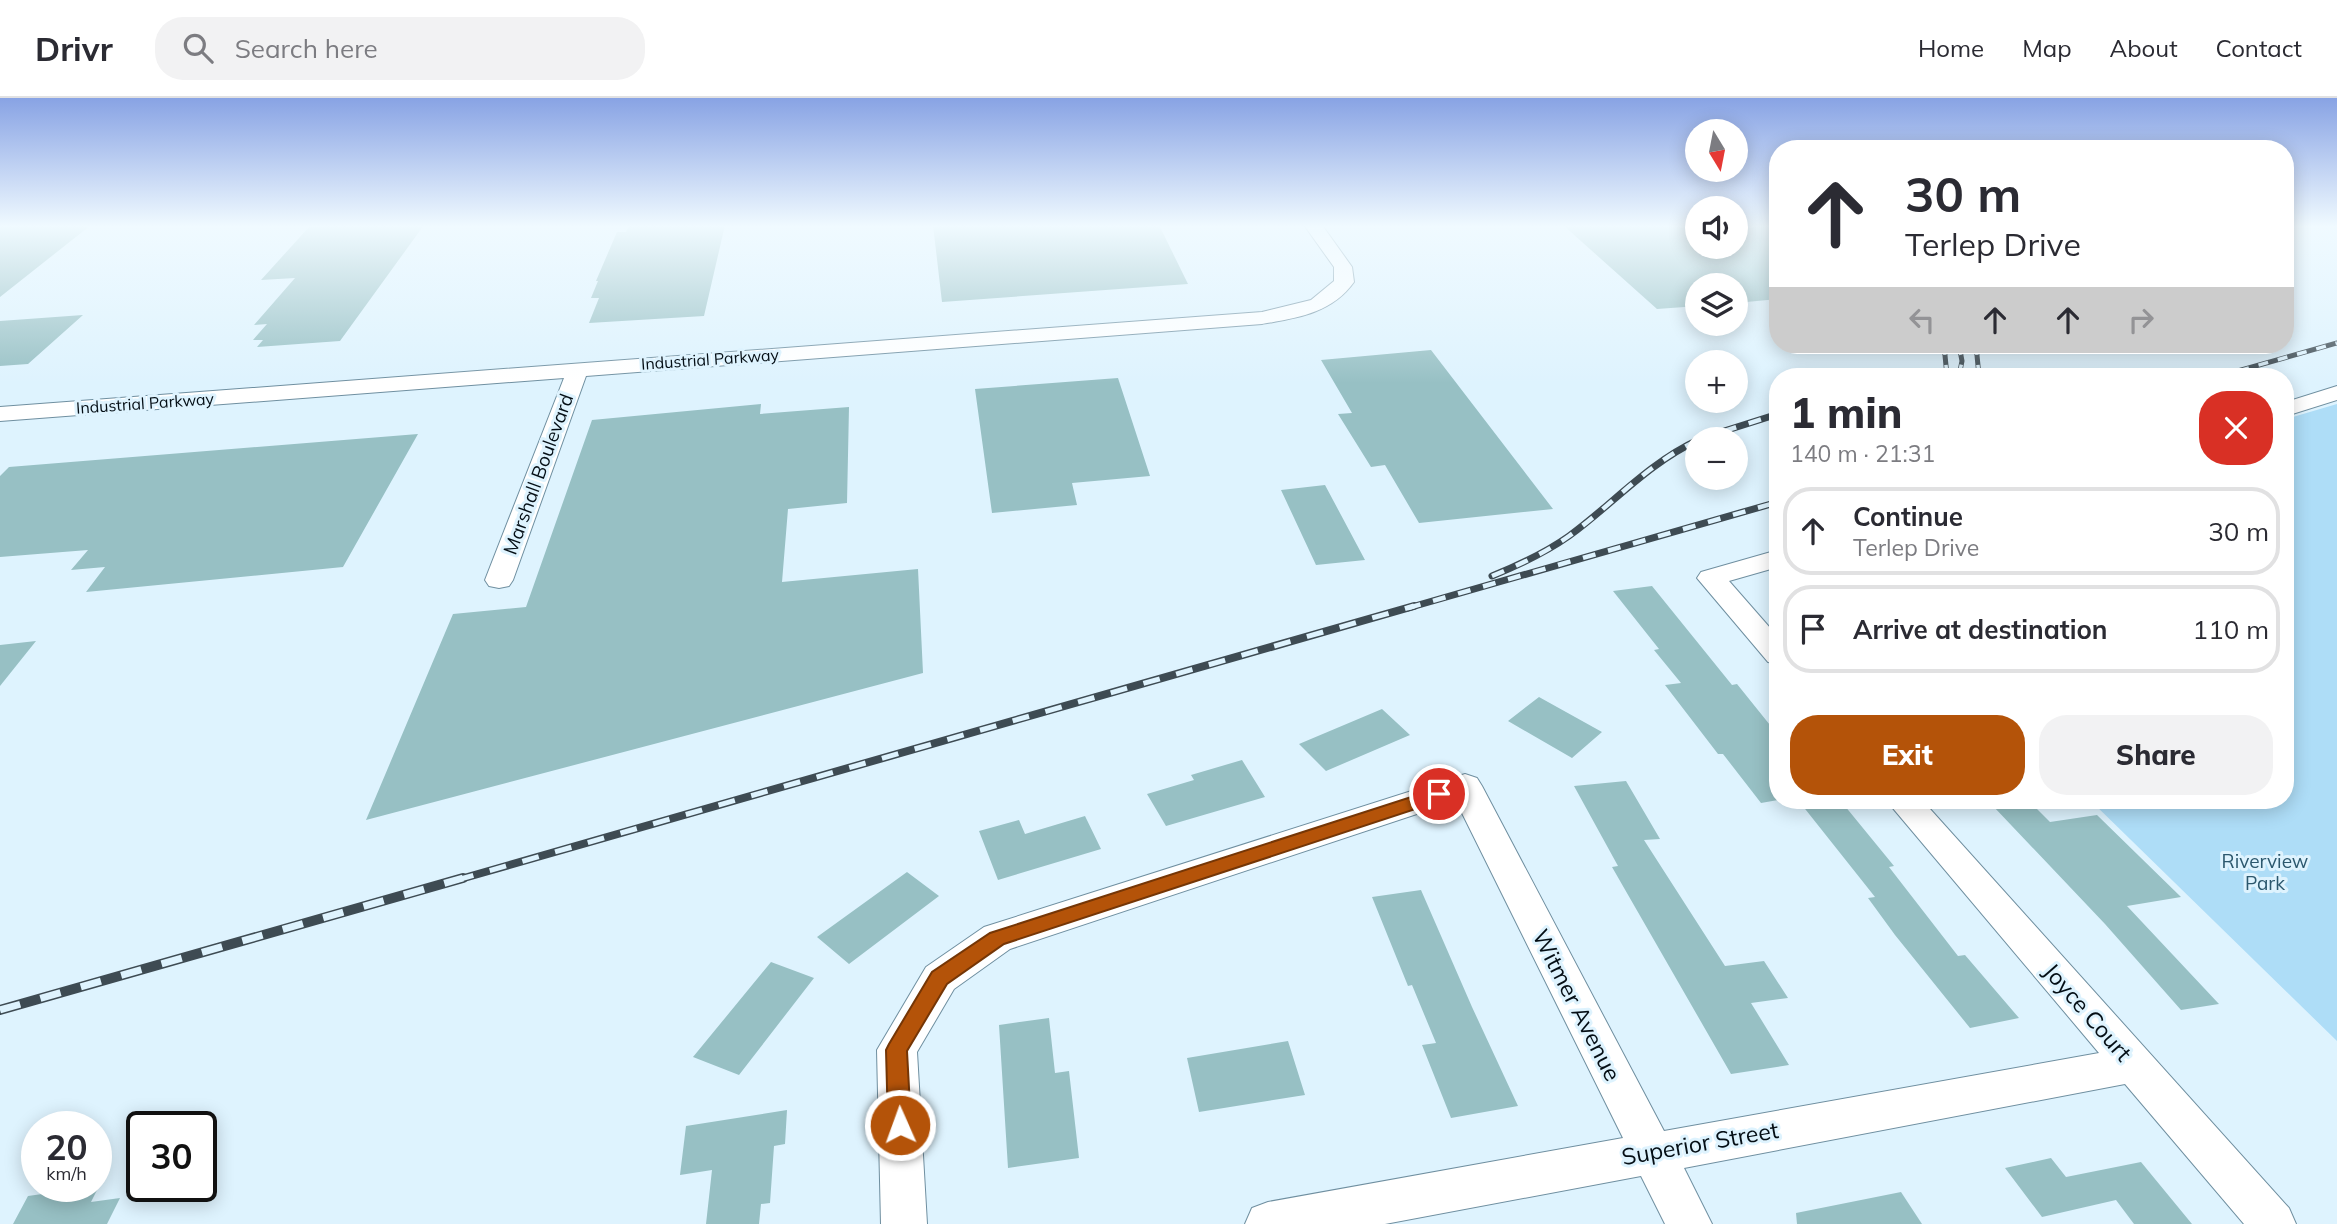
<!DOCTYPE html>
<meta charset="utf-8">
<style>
:root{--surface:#fff;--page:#f2f2f3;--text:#2b2b33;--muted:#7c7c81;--line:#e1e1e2;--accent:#b45309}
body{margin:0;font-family:Mulish,sans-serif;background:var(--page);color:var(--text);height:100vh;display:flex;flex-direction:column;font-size:26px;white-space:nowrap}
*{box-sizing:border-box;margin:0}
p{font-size:23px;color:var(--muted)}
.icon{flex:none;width:38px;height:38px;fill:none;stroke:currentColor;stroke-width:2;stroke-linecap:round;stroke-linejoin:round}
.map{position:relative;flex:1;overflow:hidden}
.drawer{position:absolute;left:1769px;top:270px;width:525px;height:441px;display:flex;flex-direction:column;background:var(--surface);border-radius:28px;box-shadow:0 4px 18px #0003}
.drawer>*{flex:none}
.guide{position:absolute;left:1769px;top:42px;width:525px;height:214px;border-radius:28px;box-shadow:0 4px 18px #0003;background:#fff;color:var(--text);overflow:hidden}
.needle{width:46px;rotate:170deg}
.controls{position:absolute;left:1685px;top:21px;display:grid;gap:14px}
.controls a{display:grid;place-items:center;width:63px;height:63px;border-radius:50%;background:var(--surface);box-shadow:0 4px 18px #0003;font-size:35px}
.speed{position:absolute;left:21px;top:1013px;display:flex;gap:14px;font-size:35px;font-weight:700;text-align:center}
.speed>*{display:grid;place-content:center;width:91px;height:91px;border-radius:50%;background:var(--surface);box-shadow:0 4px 18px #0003;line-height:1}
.speed small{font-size:18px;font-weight:400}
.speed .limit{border:4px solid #111;border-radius:10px;background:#fff;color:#111}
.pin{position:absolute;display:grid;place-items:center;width:60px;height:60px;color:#fff;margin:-30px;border:4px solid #fff;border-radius:50%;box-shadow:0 2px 7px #0007}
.me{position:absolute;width:77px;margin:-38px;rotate:358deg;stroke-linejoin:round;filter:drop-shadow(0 0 5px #0008)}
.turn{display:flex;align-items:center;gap:24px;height:147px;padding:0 21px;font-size:32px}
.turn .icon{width:91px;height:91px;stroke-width:2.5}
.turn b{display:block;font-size:49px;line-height:60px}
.lanes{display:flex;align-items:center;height:66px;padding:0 21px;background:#0003;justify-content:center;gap:35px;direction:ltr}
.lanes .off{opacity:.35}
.round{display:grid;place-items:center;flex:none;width:74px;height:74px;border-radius:28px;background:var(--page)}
.overview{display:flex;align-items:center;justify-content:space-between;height:119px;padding:0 21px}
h1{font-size:42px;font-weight:800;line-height:52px}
.button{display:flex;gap:14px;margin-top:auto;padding:14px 21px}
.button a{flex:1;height:80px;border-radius:28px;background:var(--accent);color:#fff;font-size:28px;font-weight:800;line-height:80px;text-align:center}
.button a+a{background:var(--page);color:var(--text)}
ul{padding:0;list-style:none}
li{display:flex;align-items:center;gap:21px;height:88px;margin:0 14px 10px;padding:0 7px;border:4px solid var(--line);border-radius:28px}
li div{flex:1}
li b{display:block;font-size:26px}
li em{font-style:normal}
header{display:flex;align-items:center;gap:42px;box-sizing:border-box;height:98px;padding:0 35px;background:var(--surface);border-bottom:2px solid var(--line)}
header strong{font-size:33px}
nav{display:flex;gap:38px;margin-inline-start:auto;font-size:24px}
.search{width:490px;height:63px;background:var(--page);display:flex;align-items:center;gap:18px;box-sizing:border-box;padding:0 24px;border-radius:28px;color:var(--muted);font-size:26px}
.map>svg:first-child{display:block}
.green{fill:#aeddf7}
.building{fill:#97c0c4}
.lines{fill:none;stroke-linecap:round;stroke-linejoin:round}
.minor-casing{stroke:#6f8fa0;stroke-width:2}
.minor{fill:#fff;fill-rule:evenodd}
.rail-far3-casing{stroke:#3e4b53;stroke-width:5}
.rail-far2-casing{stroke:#3e4b53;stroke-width:7}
.rail-far1-casing{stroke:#3e4b53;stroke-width:8}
.rail-casing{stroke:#3e4b53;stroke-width:10}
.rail-far3{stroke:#def3fe;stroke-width:3.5;stroke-dasharray:10;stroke-linecap:butt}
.rail-far2{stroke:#def3fe;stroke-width:4.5;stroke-dasharray:13;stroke-linecap:butt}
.rail-far1{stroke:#def3fe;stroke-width:5;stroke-dasharray:17;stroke-linecap:butt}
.rail{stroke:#def3fe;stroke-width:7;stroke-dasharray:21;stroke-linecap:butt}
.route{fill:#b45309;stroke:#753606;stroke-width:2}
.labels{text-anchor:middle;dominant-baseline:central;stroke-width:6;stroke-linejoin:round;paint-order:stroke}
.far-street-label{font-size:16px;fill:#040e15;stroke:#def3fe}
.street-label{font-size:19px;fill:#040e15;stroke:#def3fe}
.park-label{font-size:19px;fill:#2c586e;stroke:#def3fe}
.near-street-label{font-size:23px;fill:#040e15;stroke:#def3fe}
</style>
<header>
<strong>Drivr</strong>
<div class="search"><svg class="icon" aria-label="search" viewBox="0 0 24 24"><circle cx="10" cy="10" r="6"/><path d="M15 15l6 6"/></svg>Search here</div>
<nav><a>Home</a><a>Map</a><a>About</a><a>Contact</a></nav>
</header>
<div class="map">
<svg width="2337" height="1126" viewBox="0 0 2337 1126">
<rect width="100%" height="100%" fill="#def3fe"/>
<path class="green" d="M 2337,306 L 2337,943 L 2090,702 L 2286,702 L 2286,321 Z"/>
<path class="building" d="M 0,127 L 91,127 L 0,199 Z
M 342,127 L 424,127 L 340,243 L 257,249 L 263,242 L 253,242 L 267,226 L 254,227 L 295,180 L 261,182 L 309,129 Z
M 629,127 L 725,127 L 704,218 L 589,225 L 599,200 L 591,200 L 598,183 L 596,183 L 617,134 L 626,134 Z
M 933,127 L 1159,127 L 1188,186 L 942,204 Z
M 1563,127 L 1698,127 L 1698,149 L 1736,149 L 1736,127 L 1778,127 L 1778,201 L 1736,205 L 1736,187 L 1698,187 L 1698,208 L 1657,211 Z
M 83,217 L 28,266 L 0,268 L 0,223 Z
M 1431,252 L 1553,411 L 1419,425 L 1385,367 L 1371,369 L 1338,316 L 1352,315 L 1321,262 Z
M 1118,280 L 1150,378 L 1072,385 L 1077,407 L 992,415 L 975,291 Z
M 761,306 L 760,316 L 849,309 L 847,405 L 788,411 L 782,484 L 918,471 L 923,575 L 366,722 L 453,516 L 526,509 L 592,322 Z
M 418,336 L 343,469 L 86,494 L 105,469 L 71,472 L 88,452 L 0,459 L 0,378 L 9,369 Z
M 1325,387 L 1365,462 L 1316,467 L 1281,392 Z
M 1652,488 L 1732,587 L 1737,586 L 1778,637 L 1778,702 L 1761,705 L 1723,656 L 1718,656 L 1665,587 L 1681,585 L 1654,552 L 1659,551 L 1613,493 Z
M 36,543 L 0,588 L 0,547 Z
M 1539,599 L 1602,634 L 1572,660 L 1508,623 Z
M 1382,611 L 1410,637 L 1326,673 L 1299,646 Z
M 1242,662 L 1265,699 L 1166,728 L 1147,696 L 1194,682 L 1191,677 Z
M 1626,683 L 1660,741 L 1644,742 L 1725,868 L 1764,863 L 1788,900 L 1751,905 L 1789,967 L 1731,976 L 1612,769 L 1618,768 L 1574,688 Z
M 1798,702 L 1840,702 L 1894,768 L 1889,769 L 1958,858 L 1965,857 L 2019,920 L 1970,930 L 1895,837 L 1868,800 L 1875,799 Z
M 2029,703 L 2050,724 L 2097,717 L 2181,799 L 2127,808 L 2219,906 L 2181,912 L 2105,826 L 1993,708 Z
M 1085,718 L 1101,751 L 998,782 L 979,733 L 1019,722 L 1025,736 Z
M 907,774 L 939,798 L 849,866 L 817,839 Z
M 1421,792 L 1472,909 L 1518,1008 L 1451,1020 L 1422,947 L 1436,945 L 1412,887 L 1408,888 L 1372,799 Z
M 771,864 L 814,880 L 739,977 L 693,959 Z
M 1049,920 L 1055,975 L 1069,973 L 1079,1060 L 1008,1070 L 999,927 Z
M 1288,943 L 1305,997 L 1199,1014 L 1187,960 Z
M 787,1012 L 785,1046 L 774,1048 L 770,1105 L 761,1106 L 759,1126 L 706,1126 L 712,1072 L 680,1077 L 686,1028 Z
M 2051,1060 L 2066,1079 L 2141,1064 L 2192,1126 L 2134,1126 L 2116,1102 L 2042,1119 L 2005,1070 Z
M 99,1088 L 91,1104 L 120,1100 L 107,1126 L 13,1126 L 28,1098 Z
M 1901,1094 L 1922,1126 L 1797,1126 L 1796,1115 Z"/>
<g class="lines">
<g class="minor-casing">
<path id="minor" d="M 1304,127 L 1322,127 L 1352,169 L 1354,184 C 1332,215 1297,220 1262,226 L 586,278 L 513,482 L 509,488 L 499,490 L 489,488 L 485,482 L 564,280 L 0,323 L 0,309 L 1262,214 L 1311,202 L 1334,183 L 1334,169 Z
M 2337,288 L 2337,302 L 2286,318 L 2286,304 Z
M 1778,452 L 1778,469 L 1729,483 L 1778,539 L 1778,566 L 1768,564 L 1697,480 L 1701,474 Z
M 1465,676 L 1477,680 L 1482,688 L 1664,1033 L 2099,955 L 1886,702 L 1922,702 L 2289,1110 L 2296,1126 L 2244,1126 L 2125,986 L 1684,1070 L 1712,1126 L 1665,1126 L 1641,1078 L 1385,1126 L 1245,1126 L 1252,1110 L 1268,1104 L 1623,1040 L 1456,703 L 1010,851 L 954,891 L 917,954 L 927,1126 L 881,1126 L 877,952 L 926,869 L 984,829 Z"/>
</g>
<use href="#minor" class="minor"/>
<g class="rail-far3-casing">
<path id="rail-far3" d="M 1944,247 L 1947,278
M 1959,247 L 1962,263 L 1959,278
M 1976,247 L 1979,278
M 2220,278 L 2337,245"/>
</g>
<g class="rail-far2-casing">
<path id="rail-far2" d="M 1699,341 L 1778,316
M 1492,478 C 1519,467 1545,455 1569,438 C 1613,406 1647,366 1698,342
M 1408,510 L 1778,404"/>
</g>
<g class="rail-far1-casing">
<path id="rail-far1" d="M 457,782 L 1414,508"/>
</g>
<g class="rail-casing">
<path id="rail" d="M 0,912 L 463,780"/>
</g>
<use href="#rail-far3" class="rail-far3"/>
<use href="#rail-far2" class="rail-far2"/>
<use href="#rail-far1" class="rail-far1"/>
<use href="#rail" class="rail"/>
</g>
<linearGradient id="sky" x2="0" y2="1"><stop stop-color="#88a3e4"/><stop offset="0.45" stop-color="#f0faff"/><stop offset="1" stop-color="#f0faff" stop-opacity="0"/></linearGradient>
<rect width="2337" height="285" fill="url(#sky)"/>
<path class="route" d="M 1439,690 L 1446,692 L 1448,696 L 1446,701 L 1004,846 L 947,886 L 907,953 L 911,1027 L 908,1034 L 900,1037 L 891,1034 L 888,1027 L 886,952 L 889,946 L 932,874 L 990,835 Z"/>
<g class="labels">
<g class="far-street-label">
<text transform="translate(710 261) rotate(-4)">Industrial Parkway</text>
<text transform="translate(145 305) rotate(-4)">Industrial Parkway</text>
</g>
<g class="street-label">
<text transform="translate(538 376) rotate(-70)">Marshall Boulevard</text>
</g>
<g class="park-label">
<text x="2265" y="763">Riverview<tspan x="2265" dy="22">Park</tspan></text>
</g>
<g class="near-street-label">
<text transform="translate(1577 907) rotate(63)">Witmer Avenue</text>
<text transform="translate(2088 914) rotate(49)">Joyce Court</text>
<text transform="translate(1700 1045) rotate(-10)">Superior Street</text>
</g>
</g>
</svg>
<div class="controls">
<a><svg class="needle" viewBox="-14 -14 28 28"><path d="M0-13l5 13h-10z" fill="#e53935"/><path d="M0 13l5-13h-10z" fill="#7c7c81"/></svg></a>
<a><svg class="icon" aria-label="sound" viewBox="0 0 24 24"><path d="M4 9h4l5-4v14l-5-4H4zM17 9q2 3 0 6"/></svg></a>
<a><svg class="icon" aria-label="layers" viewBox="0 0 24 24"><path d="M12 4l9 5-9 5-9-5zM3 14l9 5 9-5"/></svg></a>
<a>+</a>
<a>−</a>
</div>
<div class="speed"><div>20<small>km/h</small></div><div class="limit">30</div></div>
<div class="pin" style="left:1439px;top:696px;background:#d93025"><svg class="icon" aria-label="arrive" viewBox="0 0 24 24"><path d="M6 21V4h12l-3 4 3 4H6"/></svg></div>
<svg class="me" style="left:900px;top:1027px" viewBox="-20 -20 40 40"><circle r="17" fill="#b45309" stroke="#fff" stroke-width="3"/><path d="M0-11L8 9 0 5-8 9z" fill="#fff"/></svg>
<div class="guide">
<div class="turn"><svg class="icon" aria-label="ahead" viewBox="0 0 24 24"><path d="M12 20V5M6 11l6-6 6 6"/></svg><div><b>30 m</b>Terlep Drive</div></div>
<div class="lanes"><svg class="icon off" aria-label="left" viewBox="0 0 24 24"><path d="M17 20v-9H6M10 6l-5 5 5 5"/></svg><svg class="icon" aria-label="ahead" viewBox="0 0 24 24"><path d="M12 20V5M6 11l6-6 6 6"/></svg><svg class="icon" aria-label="ahead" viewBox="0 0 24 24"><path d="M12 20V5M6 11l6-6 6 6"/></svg><svg class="icon off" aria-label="right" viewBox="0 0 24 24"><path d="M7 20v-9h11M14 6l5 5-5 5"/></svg></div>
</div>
<section class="drawer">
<div class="overview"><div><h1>1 min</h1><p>140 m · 21:31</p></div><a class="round" style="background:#d93025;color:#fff"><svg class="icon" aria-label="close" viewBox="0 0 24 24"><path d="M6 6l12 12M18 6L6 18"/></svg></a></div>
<ul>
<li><svg class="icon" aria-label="ahead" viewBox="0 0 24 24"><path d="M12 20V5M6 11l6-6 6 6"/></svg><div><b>Continue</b><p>Terlep Drive</p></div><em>30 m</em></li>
<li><svg class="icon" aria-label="arrive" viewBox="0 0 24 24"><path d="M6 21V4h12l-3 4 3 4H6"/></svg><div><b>Arrive at destination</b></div><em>110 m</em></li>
</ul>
<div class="button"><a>Exit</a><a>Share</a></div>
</section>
</div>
